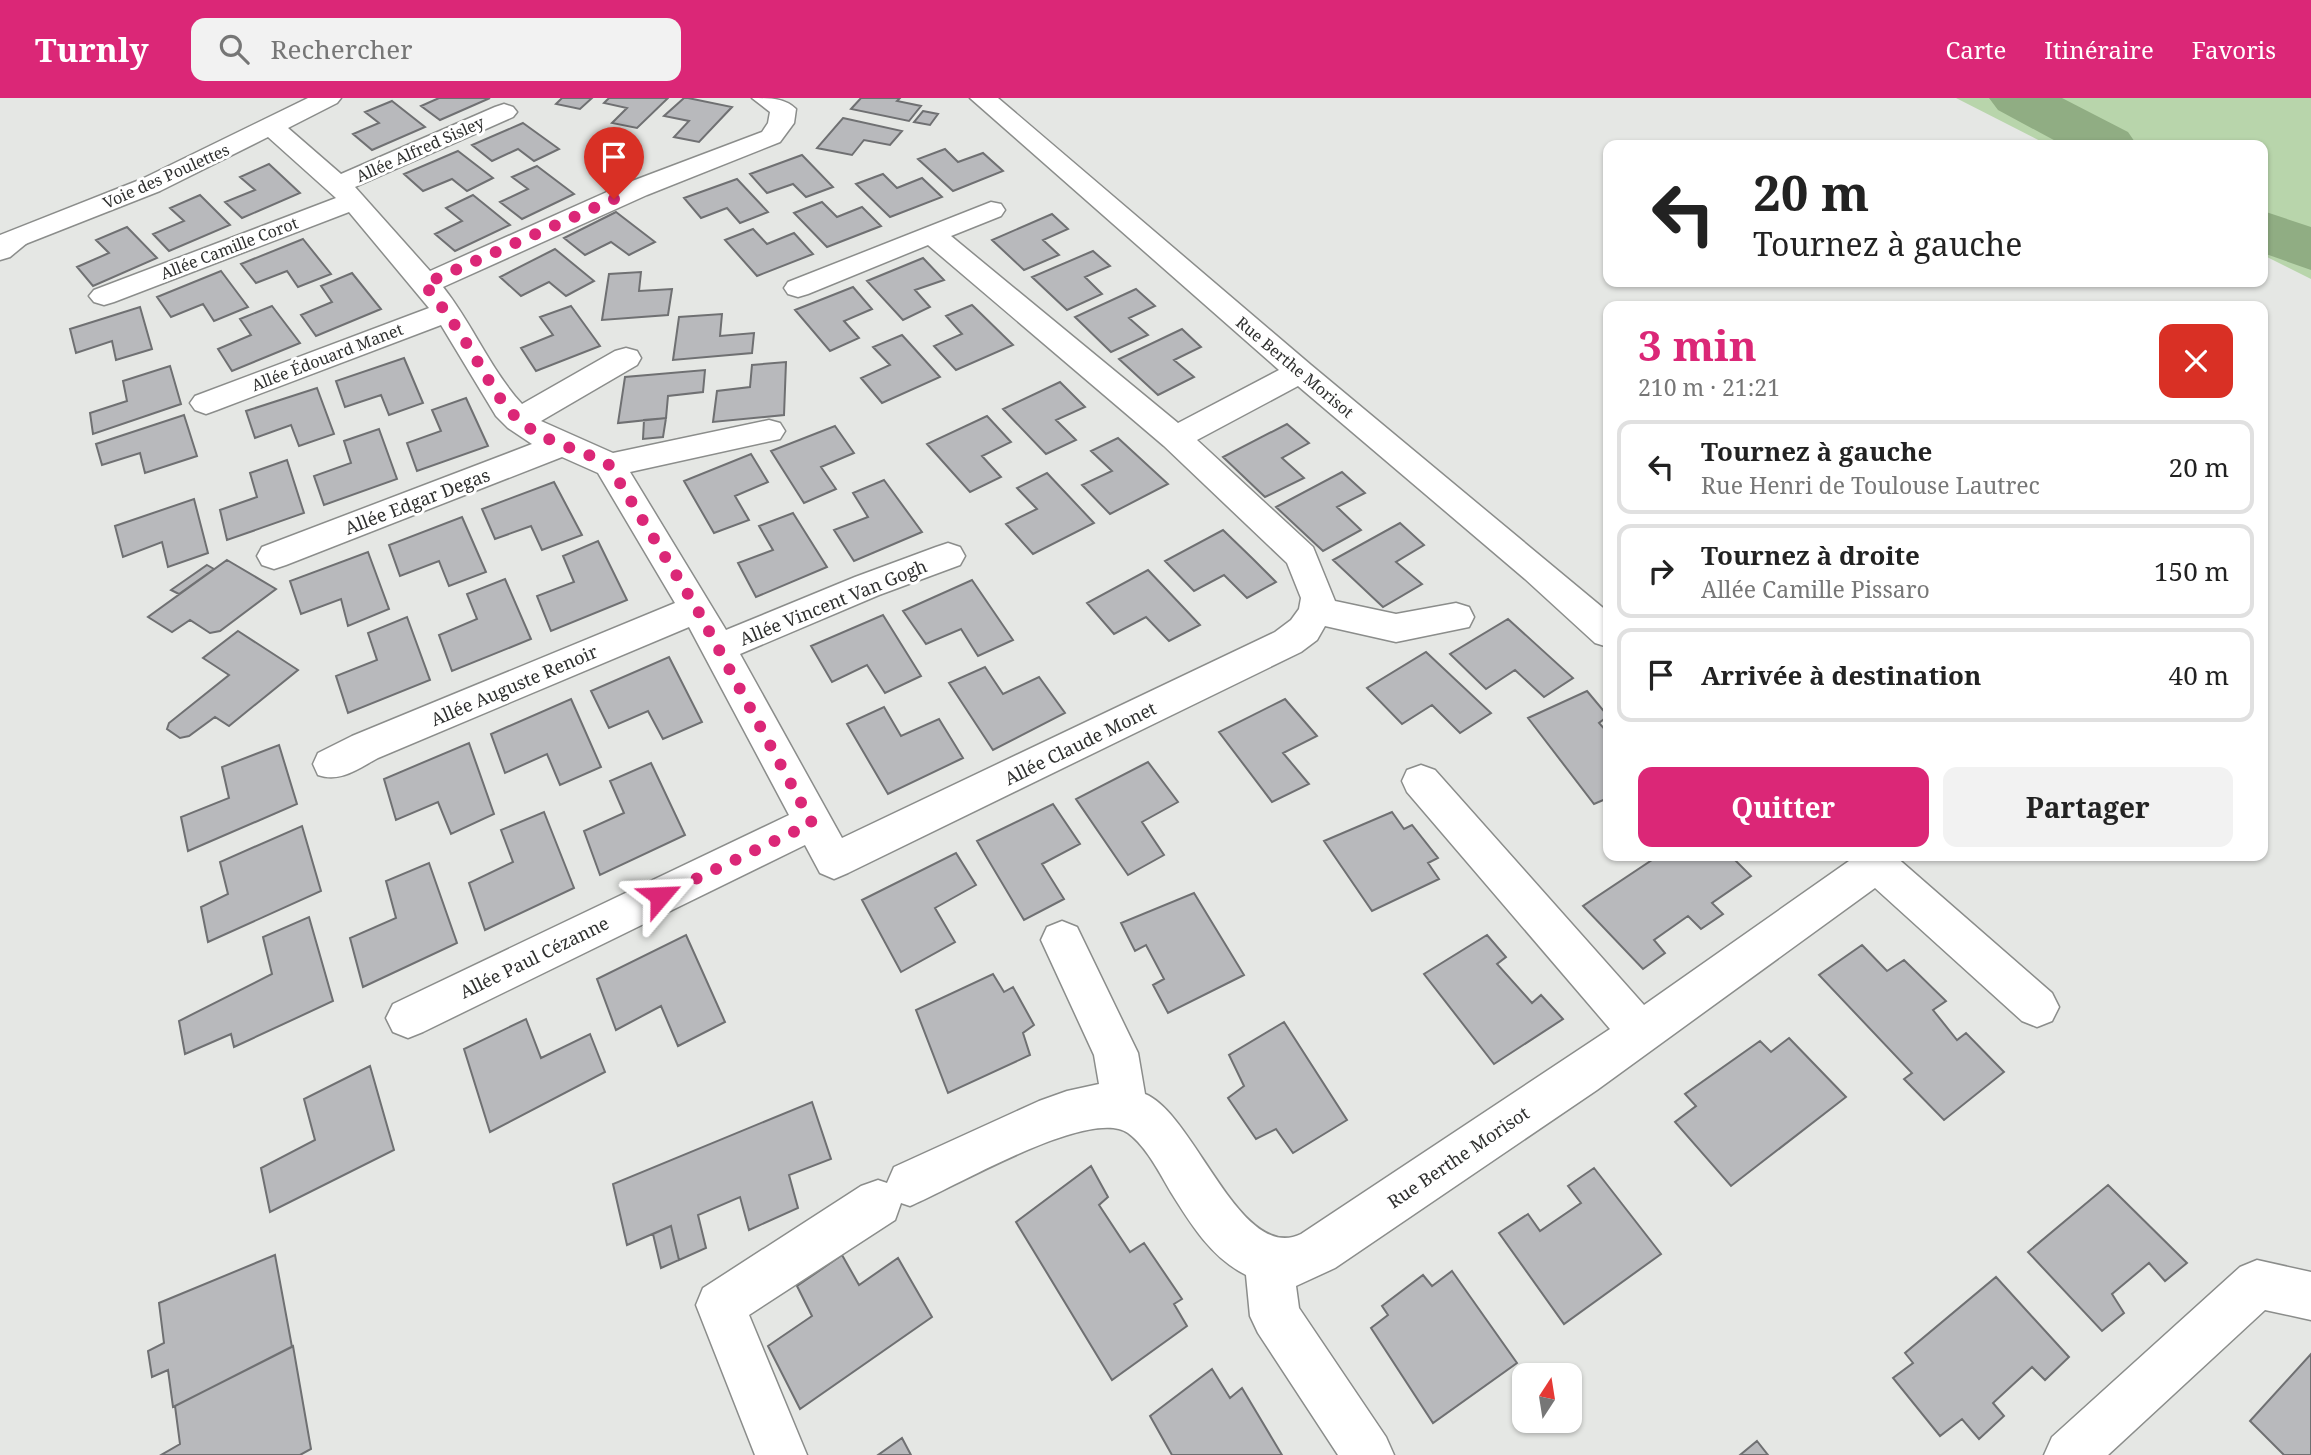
<!DOCTYPE html>
<html lang="fr">
<meta charset="utf-8">
<style>
:root{--surface:#fff;--page:#f2f2f2;--text:#222;--muted:#767676;--line:#e0e0e0;--accent:#db2777}
body{margin:0;font-family:"Noto Serif",serif;background:var(--page);color:var(--text);height:100vh;display:flex;flex-direction:column;font-size:26px;white-space:nowrap}
*{box-sizing:border-box;margin:0}
p{font-size:23px;color:var(--muted)}
.icon{flex:none;width:38px;height:38px;fill:none;stroke:currentColor;stroke-width:2;stroke-linecap:round;stroke-linejoin:round}
.map{position:relative;flex:1;overflow:hidden}
.details{position:absolute;left:1603px;top:203px;width:665px;height:560px;display:flex;flex-direction:column;background:var(--surface);border-radius:14px;box-shadow:0 2px 5px #0004}
.details>*{flex:none}
.top-card{position:absolute;left:1603px;top:42px;width:665px;height:147px;border-radius:14px;box-shadow:0 2px 5px #0004;background:#fff;color:var(--text);overflow:hidden}
.needle{width:46px;rotate:12deg}
.buttons{position:absolute;left:1512px;top:1265px;display:grid;gap:14px}
.buttons a{display:grid;place-items:center;width:70px;height:70px;border-radius:14px;background:var(--surface);box-shadow:0 2px 5px #0004;font-size:35px}
.pin{position:absolute;display:grid;place-items:center;width:60px;height:60px;color:#fff;margin:-72px -30px;border-radius:50% 50% 50% 0;rotate:-45deg;box-shadow:0 0 7px #0007}
.pin .icon{rotate:45deg}
.me{position:absolute;width:77px;margin:-38px;rotate:64deg;stroke-linejoin:round;filter:drop-shadow(0 0 5px #0008)}
.turn{display:flex;align-items:center;gap:24px;height:147px;padding:0 35px;font-size:32px}
.turn .icon{width:91px;height:91px;stroke-width:2.5}
.turn b{display:block;font-size:49px;line-height:60px}
.round{display:grid;place-items:center;flex:none;width:74px;height:74px;border-radius:14px;background:var(--page)}
.summary{display:flex;align-items:center;justify-content:space-between;height:119px;padding:0 35px}
h1{font-size:42px;font-weight:700;line-height:52px;color:var(--accent)}
.cta{display:flex;gap:14px;margin-top:auto;padding:14px 35px}
.cta a{flex:1;height:80px;border-radius:14px;background:var(--accent);color:#fff;font-size:28px;font-weight:700;line-height:80px;text-align:center}
.cta a+a{background:var(--page);color:var(--text)}
ul{padding:0;list-style:none}
li{display:flex;align-items:center;gap:21px;height:94px;margin:0 14px 10px;padding:0 21px;border:4px solid var(--line);border-radius:14px}
li div{flex:1}
li b{display:block;font-size:26px}
li em{font-style:normal}
header{display:flex;align-items:center;gap:42px;box-sizing:border-box;height:98px;padding:0 35px;background:var(--accent);color:#fff}
header strong{font-size:33px}
nav{display:flex;gap:38px;margin-inline-start:auto;font-size:24px}
.search{width:490px;height:63px;background:var(--page);display:flex;align-items:center;gap:18px;box-sizing:border-box;padding:0 24px;border-radius:14px;color:var(--muted);font-size:26px}
.map>svg:first-child{display:block}
.green{fill:#b8d5ab}
.lines{fill:none;stroke-linecap:round;stroke-linejoin:round}
.river{fill:#90ad83;fill-rule:evenodd}
.building{fill:#b8b9bc;stroke:#6f7072;stroke-width:2}
.minor-casing{stroke:#8b8d8b;stroke-width:3}
.secondary-casing{stroke:#8b8d8b;stroke-width:3}
.minor{fill:#fff;fill-rule:evenodd}
.secondary{fill:#fff;fill-rule:evenodd}
.route{stroke:#db2777;stroke-width:12;stroke-dasharray:0 21.6}
.labels{text-anchor:middle;dominant-baseline:central;stroke-width:6;stroke-linejoin:round;paint-order:stroke}
.far-street-label{font-size:16px;fill:#2f302f;stroke:#fff}
.street-label{font-size:18px;fill:#2f302f;stroke:#fff}
</style>
<header>
<strong>Turnly</strong>
<div class="search"><svg class="icon" aria-label="search" viewBox="0 0 24 24"><circle cx="10" cy="10" r="6"/><path d="M15 15l6 6"/></svg>Rechercher</div>
<nav><a>Carte</a><a>Itinéraire</a><a>Favoris</a></nav>
</header>
<div class="map">
<svg width="2311" height="1357" viewBox="0 0 2311 1357">
<rect width="100%" height="100%" fill="#e5e7e4"/>
<path class="green" d="M 1956,0 L 2311,0 L 2311,181 L 2263,157 L 2263,47 L 2048,47 Z"/>
<g class="lines">
<path class="river" d="M 1989,0 L 2062,0 L 2128,34 L 2137,47 L 2063,47 L 1998,12 Z
M 2263,113 L 2311,129 L 2311,172 L 2263,155 Z"/>
</g>
<path class="building" d="M 439,0 L 490,0 L 440,22 L 421,8 Z
M 562,0 L 592,0 L 580,11 L 556,6 Z
M 609,0 L 668,0 L 637,30 L 612,25 L 627,10 L 604,5 Z
M 684,0 L 688,0 L 732,9 L 699,44 L 674,39 L 689,23 L 664,18 Z
M 900,0 L 897,3 L 921,8 L 909,23 L 851,11 L 861,0 Z
M 392,3 L 425,29 L 372,52 L 353,36 L 379,25 L 365,14 Z
M 923,13 L 938,16 L 930,27 L 914,24 Z
M 843,20 L 902,33 L 890,47 L 864,42 L 852,57 L 817,50 Z
M 523,25 L 559,51 L 534,63 L 518,51 L 492,63 L 472,47 Z
M 945,51 L 958,64 L 983,55 L 1003,73 L 953,93 L 918,61 Z
M 458,53 L 493,80 L 467,93 L 452,81 L 423,93 L 404,76 Z
M 802,57 L 833,89 L 806,99 L 793,86 L 767,95 L 750,76 Z
M 269,66 L 300,95 L 242,120 L 225,104 L 255,92 L 240,79 Z
M 537,68 L 574,96 L 522,121 L 500,104 L 528,91 L 512,79 Z
M 883,76 L 897,90 L 922,80 L 942,99 L 890,119 L 856,86 Z
M 737,81 L 768,114 L 740,125 L 727,110 L 701,120 L 684,100 Z
M 200,97 L 230,127 L 169,153 L 153,136 L 184,123 L 170,110 Z
M 473,97 L 510,127 L 455,153 L 435,136 L 462,123 L 446,110 Z
M 822,104 L 837,119 L 862,109 L 881,128 L 827,149 L 794,115 Z
M 616,114 L 655,144 L 629,157 L 611,144 L 585,157 L 564,140 Z
M 1052,116 L 1068,131 L 1043,142 L 1059,157 L 1024,172 L 992,142 Z
M 127,129 L 157,160 L 93,188 L 77,169 L 109,155 L 96,142 Z
M 753,131 L 767,146 L 794,135 L 813,156 L 757,178 L 725,142 Z
M 303,141 L 331,176 L 298,189 L 287,173 L 256,185 L 241,166 Z
M 555,151 L 594,183 L 566,198 L 549,184 L 521,198 L 500,179 Z
M 1093,153 L 1110,168 L 1085,179 L 1102,196 L 1067,212 L 1032,179 Z
M 923,160 L 944,182 L 915,192 L 930,209 L 903,222 L 867,183 Z
M 221,173 L 248,209 L 214,223 L 203,206 L 171,219 L 157,199 Z
M 641,174 L 639,193 L 672,191 L 668,217 L 602,222 L 609,176 Z
M 352,175 L 381,211 L 316,238 L 301,217 L 332,204 L 321,188 Z
M 853,189 L 872,211 L 844,223 L 859,240 L 830,253 L 795,212 Z
M 1136,191 L 1155,208 L 1129,220 L 1148,237 L 1111,254 L 1075,219 Z
M 972,207 L 1013,247 L 956,272 L 934,248 L 962,236 L 946,218 Z
M 272,208 L 300,245 L 232,273 L 218,251 L 251,237 L 240,221 Z
M 571,208 L 600,248 L 536,273 L 521,250 L 553,237 L 540,219 Z
M 140,209 L 152,251 L 116,262 L 112,243 L 76,255 L 70,231 Z
M 722,216 L 720,238 L 754,235 L 752,255 L 673,262 L 679,219 Z
M 1182,231 L 1201,249 L 1174,262 L 1194,279 L 1158,297 L 1119,261 Z
M 902,237 L 940,279 L 882,305 L 861,280 L 890,267 L 873,249 Z
M 404,260 L 423,305 L 389,317 L 381,297 L 345,309 L 336,283 Z
M 786,264 L 784,317 L 713,324 L 717,293 L 750,289 L 752,267 Z
M 170,268 L 181,306 L 93,336 L 90,315 L 127,303 L 123,283 Z
M 705,272 L 703,294 L 668,298 L 666,320 L 618,325 L 625,279 Z
M 1060,284 L 1085,309 L 1056,322 L 1076,342 L 1046,356 L 1003,311 Z
M 317,290 L 334,336 L 299,348 L 291,327 L 255,340 L 246,313 Z
M 466,300 L 488,348 L 417,373 L 407,345 L 441,333 L 432,312 Z
M 184,317 L 197,358 L 145,375 L 140,355 L 102,367 L 96,346 Z
M 987,318 L 1011,344 L 982,358 L 1001,379 L 970,394 L 927,346 Z
M 666,320 L 663,339 L 643,341 L 644,322 Z
M 1287,326 L 1309,345 L 1282,360 L 1304,380 L 1265,399 L 1223,359 Z
M 835,328 L 854,355 L 821,369 L 836,391 L 804,405 L 771,353 Z
M 379,331 L 397,381 L 324,407 L 314,378 L 351,365 L 344,343 Z
M 1118,340 L 1168,386 L 1110,416 L 1082,387 L 1112,373 L 1091,353 Z
M 751,356 L 768,384 L 735,398 L 749,422 L 714,435 L 684,383 Z
M 287,362 L 304,415 L 227,442 L 220,412 L 257,399 L 250,375 Z
M 1342,374 L 1365,395 L 1337,409 L 1361,432 L 1323,453 L 1276,409 Z
M 1047,375 L 1094,425 L 1033,456 L 1006,426 L 1037,411 L 1017,390 Z
M 884,382 L 922,434 L 854,463 L 834,432 L 868,419 L 853,395 Z
M 554,384 L 582,437 L 542,452 L 531,428 L 495,441 L 482,411 Z
M 194,401 L 208,455 L 168,469 L 162,444 L 123,459 L 115,428 Z
M 793,415 L 827,469 L 756,499 L 738,465 L 773,452 L 759,428 Z
M 462,419 L 486,474 L 449,488 L 439,463 L 400,478 L 389,447 Z
M 1400,425 L 1424,447 L 1396,464 L 1422,486 L 1383,509 L 1333,462 Z
M 1223,432 L 1253,461 L 1276,484 L 1247,500 L 1224,477 L 1194,493 L 1165,463 Z
M 598,443 L 627,502 L 551,533 L 537,498 L 574,484 L 563,458 Z
M 368,454 L 389,511 L 348,528 L 341,501 L 301,516 L 290,483 Z
M 227,462 L 276,491 L 220,533 L 210,535 L 190,522 L 172,534 L 148,519 Z
M 207,467 L 214,471 L 179,496 L 171,492 Z
M 1148,472 L 1200,527 L 1169,543 L 1146,519 L 1114,536 L 1087,505 Z
M 505,481 L 531,541 L 452,573 L 439,537 L 477,521 L 467,496 Z
M 972,482 L 1013,542 L 978,558 L 961,531 L 926,546 L 903,513 Z
M 883,517 L 921,578 L 885,595 L 867,567 L 832,584 L 811,548 Z
M 407,519 L 430,582 L 348,615 L 336,578 L 377,562 L 368,535 Z
M 1508,521 L 1573,580 L 1544,599 L 1515,572 L 1486,591 L 1450,556 Z
M 238,533 L 298,572 L 229,628 L 215,619 L 189,638 L 180,640 L 167,631 L 169,625 L 229,577 L 203,560 Z
M 1426,554 L 1491,615 L 1460,635 L 1432,607 L 1402,626 L 1367,590 Z
M 669,559 L 702,624 L 663,641 L 648,613 L 609,630 L 591,593 Z
M 985,569 L 1003,596 L 1039,579 L 1065,615 L 993,652 L 949,585 Z
M 1587,593 L 1608,618 L 1599,625 L 1608,635 L 1608,700 L 1594,706 L 1528,620 Z
M 571,601 L 601,669 L 560,687 L 547,656 L 505,675 L 491,636 Z
M 1285,601 L 1317,638 L 1283,655 L 1309,686 L 1272,704 L 1219,634 Z
M 884,609 L 901,638 L 939,621 L 963,660 L 888,696 L 847,626 Z
M 469,645 L 494,716 L 451,736 L 438,704 L 396,722 L 384,681 Z
M 279,647 L 297,706 L 188,753 L 181,719 L 229,700 L 222,669 Z
M 1148,664 L 1178,704 L 1142,724 L 1164,757 L 1128,777 L 1076,701 Z
M 651,665 L 685,737 L 600,777 L 584,733 L 624,715 L 610,683 Z
M 1053,706 L 1080,746 L 1042,766 L 1064,801 L 1024,822 L 977,743 Z
M 544,714 L 574,790 L 485,832 L 469,785 L 513,764 L 501,732 Z
M 1392,714 L 1404,731 L 1412,727 L 1438,760 L 1428,765 L 1439,781 L 1372,813 L 1324,743 Z
M 302,728 L 321,793 L 208,844 L 201,809 L 228,796 L 220,764 Z
M 956,755 L 976,787 L 935,810 L 955,844 L 901,874 L 862,802 Z
M 1658,758 L 1731,758 L 1751,778 L 1712,805 L 1723,816 L 1701,831 L 1688,818 L 1654,842 L 1665,855 L 1643,871 L 1583,808 Z
M 429,765 L 457,845 L 363,889 L 350,840 L 396,820 L 386,783 Z
M 1194,795 L 1244,877 L 1168,915 L 1153,887 L 1164,881 L 1146,847 L 1135,853 L 1121,825 Z
M 309,819 L 333,903 L 234,949 L 231,936 L 185,956 L 179,923 L 272,876 L 263,839 Z
M 686,837 L 725,924 L 678,948 L 661,908 L 616,932 L 597,881 Z
M 1487,837 L 1506,859 L 1497,866 L 1532,905 L 1541,897 L 1563,921 L 1494,966 L 1424,876 Z
M 1862,847 L 1887,873 L 1904,862 L 1946,903 L 1933,912 L 1957,942 L 1966,935 L 2004,974 L 1944,1022 L 1904,981 L 1912,975 L 1819,877 Z
M 993,876 L 1004,894 L 1013,889 L 1034,927 L 1023,935 L 1030,957 L 948,995 L 916,912 Z
M 526,921 L 541,960 L 590,936 L 605,974 L 490,1034 L 464,951 Z
M 1284,924 L 1347,1022 L 1293,1055 L 1276,1031 L 1256,1041 L 1228,1000 L 1244,988 L 1229,957 Z
M 1789,940 L 1846,999 L 1731,1088 L 1675,1024 L 1696,1008 L 1685,996 L 1760,943 L 1771,954 Z
M 370,968 L 394,1052 L 270,1114 L 261,1070 L 315,1042 L 304,1001 Z
M 812,1004 L 831,1061 L 789,1077 L 798,1110 L 749,1132 L 740,1099 L 698,1117 L 706,1150 L 679,1162 L 671,1128 L 627,1147 L 613,1086 Z
M 1091,1068 L 1108,1099 L 1099,1107 L 1130,1154 L 1144,1145 L 1182,1201 L 1174,1206 L 1187,1228 L 1112,1282 L 1016,1124 Z
M 1594,1070 L 1661,1156 L 1564,1226 L 1499,1135 L 1528,1116 L 1540,1133 L 1581,1105 L 1568,1088 Z
M 2108,1087 L 2187,1165 L 2165,1183 L 2149,1165 L 2112,1196 L 2124,1215 L 2102,1233 L 2028,1154 Z
M 671,1128 L 679,1162 L 661,1170 L 653,1136 Z
M 275,1157 L 292,1249 L 173,1309 L 168,1272 L 152,1279 L 148,1253 L 164,1245 L 159,1205 Z
M 842,1157 L 859,1187 L 898,1160 L 932,1219 L 800,1311 L 768,1248 L 812,1218 L 797,1188 Z
M 1452,1173 L 1517,1265 L 1433,1325 L 1371,1230 L 1388,1217 L 1382,1208 L 1423,1177 L 1432,1188 Z
M 1996,1179 L 2069,1259 L 2045,1282 L 2032,1269 L 1993,1305 L 2004,1318 L 1979,1341 L 1962,1321 L 1940,1338 L 1893,1280 L 1913,1265 L 1905,1255 Z
M 293,1248 L 311,1351 L 300,1357 L 161,1357 L 180,1346 L 175,1308 Z
M 2311,1256 L 2311,1357 L 2284,1357 L 2250,1323 Z
M 1212,1271 L 1230,1300 L 1242,1290 L 1282,1357 L 1172,1357 L 1150,1318 Z
M 902,1340 L 911,1357 L 878,1357 Z
M 1757,1343 L 1768,1357 L 1740,1357 Z"/>
<g class="lines">
<g class="minor-casing">
<path id="minor" d="M 308,0 L 341,0 L 337,5 L 288,30 L 341,76 L 495,9 L 504,6 L 513,9 L 517,14 L 513,19 L 355,89 L 430,173 L 627,85 L 762,34 L 768,25 L 770,14 L 752,0 C 769,0 785,0 796,11 L 794,25 L 780,44 L 647,97 L 443,189 C 472,225 491,273 522,306 L 615,253 L 626,250 L 637,253 L 641,260 L 637,267 L 541,323 L 613,355 L 769,322 L 780,325 L 785,333 L 780,341 L 630,374 L 726,532 L 855,479 L 936,449 L 948,445 L 960,449 L 965,458 L 960,467 L 879,497 L 740,556 L 842,740 L 1275,534 L 1291,522 L 1299,511 L 1301,500 L 1287,465 L 1164,348 L 928,147 L 808,196 L 798,199 L 788,196 L 784,190 L 788,184 L 991,104 L 1001,106 L 1005,112 L 1001,118 L 951,138 L 1178,325 L 1279,272 L 970,0 L 998,0 L 1311,267 L 1608,514 L 1608,549 L 1595,545 L 1525,481 L 1298,288 L 1197,342 L 1313,449 L 1335,503 L 1396,516 L 1456,505 L 1469,509 L 1474,519 L 1469,529 L 1396,544 L 1325,528 L 1317,542 L 1301,554 L 848,775 L 834,781 L 820,775 L 805,747 L 423,934 L 408,940 L 393,934 L 386,920 L 393,906 L 789,717 L 689,529 L 378,660 C 359,670 341,685 318,677 L 313,666 L 318,655 L 352,638 L 675,505 L 598,375 L 562,359 L 286,467 L 274,471 L 262,467 L 257,458 L 262,449 L 532,346 L 508,330 L 496,318 L 441,227 L 217,312 L 206,316 L 195,312 L 190,305 L 195,298 L 429,210 L 349,114 L 114,204 L 104,207 L 94,204 L 89,198 L 94,192 L 336,100 L 268,39 L 160,93 L 0,156 L 0,137 L 142,81 Z
M 1421,667 L 1435,672 L 1644,907 L 1849,763 L 1847,758 L 1895,758 L 2052,895 L 2059,909 L 2052,923 L 2037,929 L 2022,923 L 1875,790 L 1597,992 L 1335,1170 L 1296,1188 L 1299,1210 L 1386,1339 L 1394,1357 L 1338,1357 L 1258,1235 L 1250,1218 L 1246,1177 C 1212,1160 1192,1128 1172,1096 C 1160,1076 1147,1049 1128,1035 C 1090,1008 952,1091 910,1108 L 901,1105 L 895,1122 L 749,1217 L 807,1357 L 755,1357 L 696,1207 L 703,1190 L 861,1088 L 878,1082 L 887,1085 L 894,1069 L 1039,1003 L 1067,993 L 1099,986 L 1094,957 L 1041,842 L 1047,829 L 1062,823 L 1077,829 L 1138,955 L 1145,996 C 1195,1016 1240,1166 1301,1136 L 1610,931 L 1407,694 L 1402,683 L 1407,672 Z
M 2257,1162 L 2311,1174 L 2311,1222 L 2265,1212 L 2108,1357 L 2044,1357 L 2052,1339 L 2240,1169 Z"/>
</g>
<g class="secondary-casing">
<path id="secondary" d="M 19,132 L 29,134 L 33,140 L 10,159 L 0,162 L 0,140 Z"/>
</g>
<use href="#minor" class="minor"/>
<use href="#secondary" class="secondary"/>
</g>
<g class="lines">
<path class="route" d="M 614,101 L 424,186 C 444,210 460,234 476,261 C 489,282 500,305 519,322 C 544,345 580,350 609,367 L 697,511 L 812,725 L 660,798"/>
</g>
<g class="labels">
<g class="far-street-label">
<text transform="translate(420 51) rotate(-24)">Allée Alfred Sisley</text>
<text transform="translate(166 78) rotate(-24)">Voie des Poulettes</text>
<text transform="translate(229 150) rotate(-21)">Allée Camille Corot</text>
<text transform="translate(327 259) rotate(-21)">Allée Édouard Manet</text>
<text transform="translate(1295 269) rotate(40)">Rue Berthe Morisot</text>
</g>
<g class="street-label">
<text transform="translate(417 403) rotate(-21)">Allée Edgar Degas</text>
<text transform="translate(833 504) rotate(-22)">Allée Vincent Van Gogh</text>
<text transform="translate(514 587) rotate(-23)">Allée Auguste Renoir</text>
<text transform="translate(1080 645) rotate(-26)">Allée Claude Monet</text>
<text transform="translate(534 859) rotate(-26)">Allée Paul Cézanne</text>
<text transform="translate(1458 1059) rotate(-34)">Rue Berthe Morisot</text>
</g>
</g>
</svg>
<div class="buttons">
<a><svg class="needle" viewBox="-14 -14 28 28"><path d="M0-13l5 13h-10z" fill="#e53935"/><path d="M0 13l5-13h-10z" fill="#767676"/></svg></a>
</div>
<div class="pin" style="left:614px;top:101px;background:#d93025"><svg class="icon" aria-label="arrive" viewBox="0 0 24 24"><path d="M6 21V4h12l-3 4 3 4H6"/></svg></div>
<svg class="me" style="left:660px;top:798px" viewBox="-20 -20 40 40"><path d="M0-17L14 15 0 8-14 15z" fill="#db2777" stroke="#fff" stroke-width="4"/></svg>
<div class="top-card">
<div class="turn"><svg class="icon" aria-label="left" viewBox="0 0 24 24"><path d="M17 20v-9H6M10 6l-5 5 5 5"/></svg><div><b>20 m</b>Tournez à gauche</div></div>
</div>
<section class="details">
<div class="summary"><div><h1>3 min</h1><p>210 m · 21:21</p></div><a class="round" style="background:#d93025;color:#fff"><svg class="icon" aria-label="close" viewBox="0 0 24 24"><path d="M6 6l12 12M18 6L6 18"/></svg></a></div>
<ul>
<li><svg class="icon" aria-label="left" viewBox="0 0 24 24"><path d="M17 20v-9H6M10 6l-5 5 5 5"/></svg><div><b>Tournez à gauche</b><p>Rue Henri de Toulouse Lautrec</p></div><em>20 m</em></li>
<li><svg class="icon" aria-label="right" viewBox="0 0 24 24"><path d="M7 20v-9h11M14 6l5 5-5 5"/></svg><div><b>Tournez à droite</b><p>Allée Camille Pissaro</p></div><em>150 m</em></li>
<li><svg class="icon" aria-label="arrive" viewBox="0 0 24 24"><path d="M6 21V4h12l-3 4 3 4H6"/></svg><div><b>Arrivée à destination</b></div><em>40 m</em></li>
</ul>
<div class="cta"><a>Quitter</a><a>Partager</a></div>
</section>
</div>
